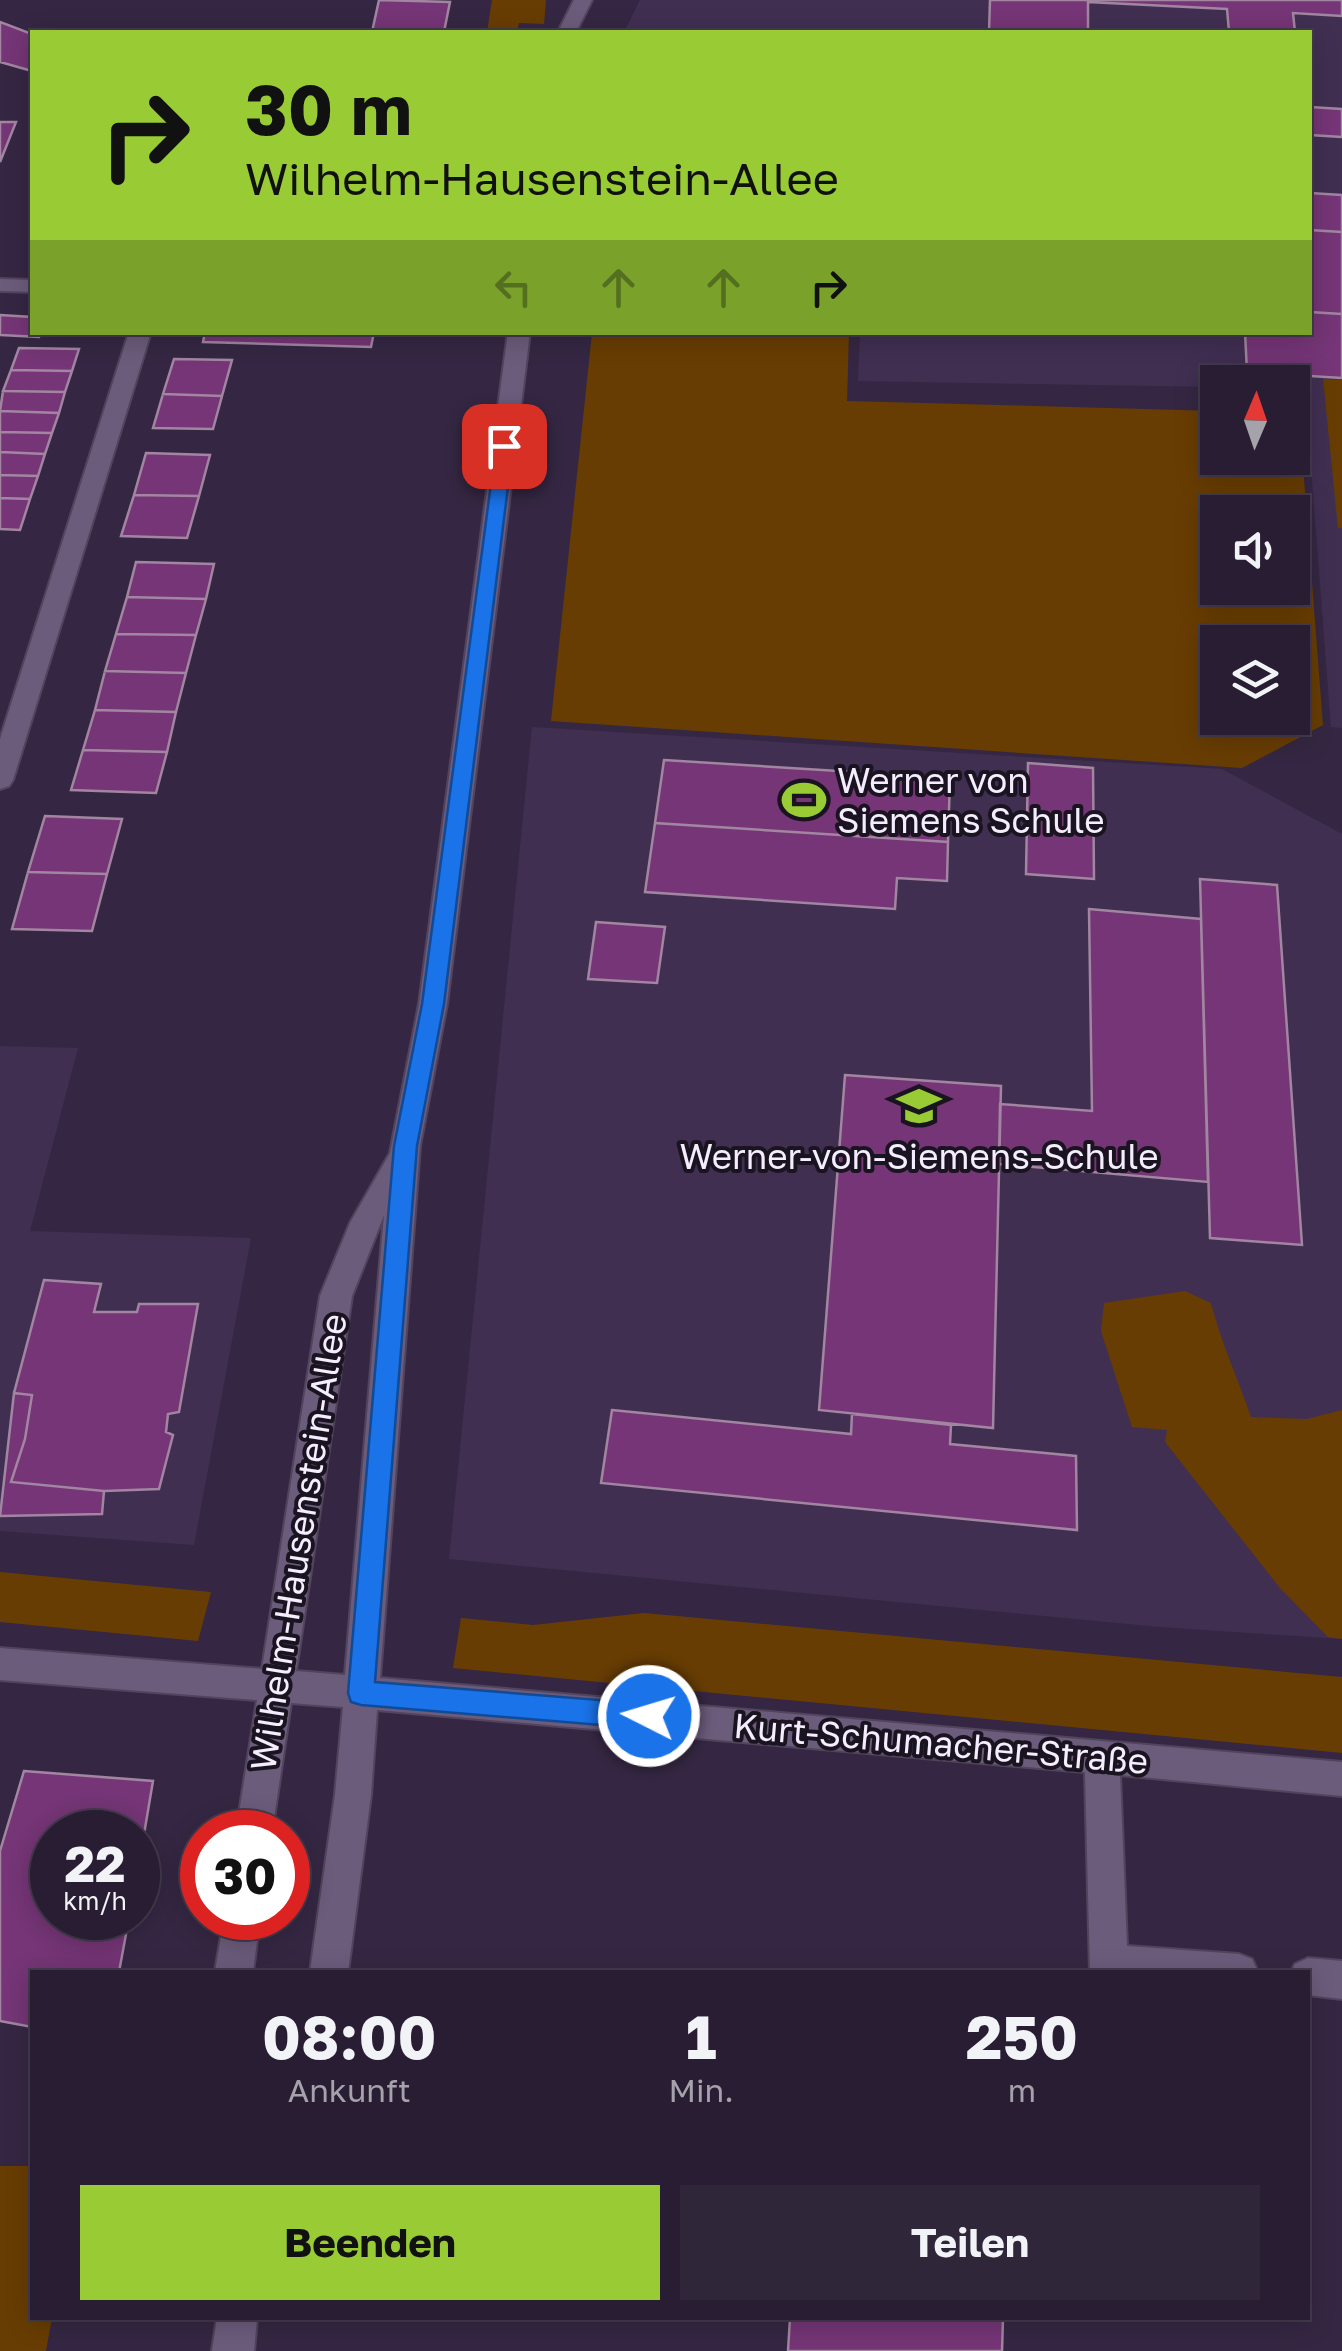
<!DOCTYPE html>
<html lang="de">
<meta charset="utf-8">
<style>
:root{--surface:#281d32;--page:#30263a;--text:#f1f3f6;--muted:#a5a2ac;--line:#443b4d;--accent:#99cb35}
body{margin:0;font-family:"Golos Text",sans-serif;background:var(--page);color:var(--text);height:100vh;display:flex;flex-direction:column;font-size:38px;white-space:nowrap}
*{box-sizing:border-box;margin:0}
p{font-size:32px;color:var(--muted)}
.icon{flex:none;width:55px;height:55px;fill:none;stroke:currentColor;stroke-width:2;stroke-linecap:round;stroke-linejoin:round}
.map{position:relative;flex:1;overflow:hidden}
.side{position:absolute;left:30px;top:1970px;width:1280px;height:350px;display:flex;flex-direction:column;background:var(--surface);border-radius:0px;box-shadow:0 5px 25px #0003,0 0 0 2px var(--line)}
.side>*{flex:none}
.guide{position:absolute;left:30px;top:30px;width:1282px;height:305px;border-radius:0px;box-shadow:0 5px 25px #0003,0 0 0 2px var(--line);background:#99cb35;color:#111;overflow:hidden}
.needle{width:65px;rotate:2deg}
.controls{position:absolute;left:1200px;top:365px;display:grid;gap:20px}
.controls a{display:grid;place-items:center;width:110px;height:110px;border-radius:0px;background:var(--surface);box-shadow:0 5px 25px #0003,0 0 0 2px var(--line);font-size:50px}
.speed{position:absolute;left:30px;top:1810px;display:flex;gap:20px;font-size:50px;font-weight:700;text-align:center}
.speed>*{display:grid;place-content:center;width:130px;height:130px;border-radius:50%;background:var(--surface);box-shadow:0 5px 25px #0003,0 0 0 2px var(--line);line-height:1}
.speed small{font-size:25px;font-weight:400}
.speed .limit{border:15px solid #d22;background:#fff;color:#111}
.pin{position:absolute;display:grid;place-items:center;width:85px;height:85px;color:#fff;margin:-42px;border-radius:20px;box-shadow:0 5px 15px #0006}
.me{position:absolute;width:110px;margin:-55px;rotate:275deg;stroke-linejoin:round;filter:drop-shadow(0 0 8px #0008)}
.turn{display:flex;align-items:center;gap:35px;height:210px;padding:0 50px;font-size:45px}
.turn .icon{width:130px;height:130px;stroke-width:2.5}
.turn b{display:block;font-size:70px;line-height:85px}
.lanes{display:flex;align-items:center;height:95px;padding:0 50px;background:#0003;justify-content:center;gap:50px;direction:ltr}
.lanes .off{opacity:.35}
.eta{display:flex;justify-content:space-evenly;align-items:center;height:170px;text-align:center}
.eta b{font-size:60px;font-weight:700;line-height:70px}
.primary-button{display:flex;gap:20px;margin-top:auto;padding:20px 50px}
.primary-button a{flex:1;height:115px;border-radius:0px;background:var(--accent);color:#111;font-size:40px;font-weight:700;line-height:115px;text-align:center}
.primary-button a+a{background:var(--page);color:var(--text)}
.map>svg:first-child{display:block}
.built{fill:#412f52}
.green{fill:#683d03;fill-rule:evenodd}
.building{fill:#753576;stroke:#a185a1;stroke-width:2.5}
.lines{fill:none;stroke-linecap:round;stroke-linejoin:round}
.minor-casing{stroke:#51445c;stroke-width:4}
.minor{fill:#6c5c7c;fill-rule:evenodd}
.route{fill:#1a73e8;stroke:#114b97;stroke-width:2.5}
.labels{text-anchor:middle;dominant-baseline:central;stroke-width:8;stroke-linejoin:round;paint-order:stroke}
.poi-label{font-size:35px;fill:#f5ecff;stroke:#1a1420;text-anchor:start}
.street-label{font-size:35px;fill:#f5ecff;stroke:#1a1420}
</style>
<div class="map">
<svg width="1342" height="2351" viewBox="0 0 1342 2351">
<rect width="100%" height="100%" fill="#352743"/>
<path class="built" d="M 640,0 L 1342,0 L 1342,728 L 1331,727 L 1305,389 L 1293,389 L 1292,382 L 1218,382 L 1217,387 L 858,381 L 860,333 L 1310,332 L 1310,32 L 624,32 Z
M 532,727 L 1222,769 L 1342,834 L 1342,1639 L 1160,1627 L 449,1559 Z
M 0,1046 L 78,1048 L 30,1231 L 251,1238 L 194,1545 L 0,1531 Z"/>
<path class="green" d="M 492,0 L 546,0 L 544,24 L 519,23 L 517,32 L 487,32 Z
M 592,333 L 849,333 L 847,401 L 1217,411 L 1218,458 L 1292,458 L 1293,413 L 1299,414 L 1323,725 L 1242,768 L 551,721 ZM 1218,512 L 1292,512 L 1292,588 L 1218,588 ZM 1292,642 L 1292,718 L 1218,718 L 1218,642 Z
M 1323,379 L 1342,380 L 1342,528 L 1338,528 Z
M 1185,1291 L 1211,1303 C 1221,1342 1238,1379 1251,1417 L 1307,1419 L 1342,1410 L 1342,1639 L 1328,1637 L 1280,1588 L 1165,1442 L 1167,1430 L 1132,1427 L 1101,1331 L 1104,1303 Z
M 0,1572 L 211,1592 L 198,1641 L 0,1622 Z
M 644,1613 L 1342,1677 L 1342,1753 L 453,1668 L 461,1618 L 533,1625 Z
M 0,2166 L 32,2166 L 32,2318 L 52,2318 L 46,2351 L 0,2351 Z"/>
<path class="building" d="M 379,0 L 450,2 L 444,32 L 372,32 Z
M 990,0 L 1342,0 L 1342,16 L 1293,13 L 1295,32 L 1229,32 L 1227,9 L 1088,2 L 1088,32 L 989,32 Z
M 0,22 L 32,34 L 32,71 L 0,62 Z
M 1310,107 L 1342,109 L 1342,137 L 1310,135 Z
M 0,122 L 16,122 L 0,162 Z
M 1310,193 L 1342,195 L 1342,232 L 1310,230 Z
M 1310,230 L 1342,232 L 1342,314 L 1310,312 Z
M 1310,312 L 1342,314 L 1342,378 L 1247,372 L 1245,332 L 1310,332 Z
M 0,315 L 32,317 L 32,332 L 40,332 L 39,337 L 0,335 Z
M 205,332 L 374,332 L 371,347 L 203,342 Z
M 19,348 L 79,349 L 72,371 L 11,370 Z
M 174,359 L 232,360 L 222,396 L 163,394 Z
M 11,370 L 72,371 L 65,392 L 3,391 Z
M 3,391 L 65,392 L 59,413 L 0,411 Z
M 163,394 L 222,396 L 213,429 L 153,428 Z
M 0,411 L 59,413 L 52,433 L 0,432 Z
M 0,432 L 52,433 L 45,454 L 0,452 Z
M 0,452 L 45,454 L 38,476 L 0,475 Z
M 146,453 L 210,455 L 199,496 L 134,495 Z
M 0,475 L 38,476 L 30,499 L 0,498 Z
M 134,495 L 199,496 L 187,538 L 121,536 Z
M 0,498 L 30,499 L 20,530 L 0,529 Z
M 136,562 L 214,564 L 206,599 L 127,597 Z
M 127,597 L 206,599 L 196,635 L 116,634 Z
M 116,634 L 196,635 L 186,673 L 105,671 Z
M 105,671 L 186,673 L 176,712 L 95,710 Z
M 95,710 L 176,712 L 167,752 L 83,750 Z
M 83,750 L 167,752 L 156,793 L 71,790 Z
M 664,760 L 950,778 L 948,842 L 655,823 Z
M 1028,763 L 1093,768 L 1094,879 L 1026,874 Z
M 45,816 L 122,819 L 107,874 L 28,872 Z
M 655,823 L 948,842 L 947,881 L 897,878 L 895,909 L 645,892 Z
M 28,872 L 107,874 L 92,931 L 12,929 Z
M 1200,879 L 1277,885 L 1302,1245 L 1210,1238 Z
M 1089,909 L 1201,919 L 1208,1182 L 999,1164 L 1000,1104 L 1092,1111 Z
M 596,922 L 665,927 L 657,983 L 588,979 Z
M 845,1075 L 1001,1086 L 993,1428 L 819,1410 Z
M 44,1280 L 101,1284 L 94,1312 L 137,1312 L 139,1304 L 198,1304 L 179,1412 L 168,1414 L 166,1432 L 173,1435 L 159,1489 L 104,1491 L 11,1482 L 25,1439 L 32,1395 L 14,1393 Z
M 14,1393 L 32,1395 L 25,1439 L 11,1482 L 104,1491 L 102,1514 L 0,1516 Z
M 612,1410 L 851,1434 L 852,1414 L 951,1425 L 950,1444 L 1076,1456 L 1077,1530 L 601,1483 Z
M 24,1771 L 153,1781 L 138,1870 L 138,1832 L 52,1832 L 52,1918 L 129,1918 L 119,1972 L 32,1972 L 32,2027 L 0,2021 L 0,1851 Z
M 790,2318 L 997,2318 L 1003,2319 L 1002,2351 L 788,2351 Z"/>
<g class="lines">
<g class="minor-casing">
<path id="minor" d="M 574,0 L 592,0 L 576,32 L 558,32 Z
M 0,279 L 32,280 L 32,292 L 0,291 Z
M 129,332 L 151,332 L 13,780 L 9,786 L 0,789 L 0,739 Z
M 508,332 L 530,332 L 447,1004 L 420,1146 L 380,1678 L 1342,1762 L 1342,1796 L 1120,1775 L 1127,1946 L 1239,1954 L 1252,1959 L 1258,1972 L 1090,1972 L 1085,1772 L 377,1710 L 371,1795 L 348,1972 L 310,1972 L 335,1795 L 343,1707 L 291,1703 L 272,1832 L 236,1832 L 257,1700 L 0,1680 L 0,1648 L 262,1669 L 320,1296 L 350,1223 L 390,1153 L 419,1004 ZM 384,1215 L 345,1675 L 296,1671 L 352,1296 Z
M 224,1918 L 260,1918 L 253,1972 L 215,1972 Z
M 1308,1958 L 1342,1961 L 1342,1999 L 1308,1995 L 1308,1972 L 1291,1972 L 1295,1964 Z
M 217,2318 L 257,2318 L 254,2351 L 212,2351 Z"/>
</g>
<use href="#minor" class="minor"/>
</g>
<path class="route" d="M 504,441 L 513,446 L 444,1004 L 417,1146 L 375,1682 L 649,1704 L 659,1708 L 663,1716 L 659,1725 L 649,1729 L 361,1705 L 351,1702 L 348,1693 L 394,1146 L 422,1004 L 496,446 Z"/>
<defs>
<g id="stadium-bare" transform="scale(3.45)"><path d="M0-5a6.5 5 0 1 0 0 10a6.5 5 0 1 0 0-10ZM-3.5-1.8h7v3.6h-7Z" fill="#99cb35" stroke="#1a1420" stroke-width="2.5" paint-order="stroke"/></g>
<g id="school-bare" transform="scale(3.45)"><path d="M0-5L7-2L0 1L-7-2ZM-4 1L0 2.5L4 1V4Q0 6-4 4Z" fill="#99cb35" stroke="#1a1420" stroke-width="2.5" paint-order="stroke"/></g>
</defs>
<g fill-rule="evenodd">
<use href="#stadium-bare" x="804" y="800"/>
<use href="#school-bare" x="919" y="1106"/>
</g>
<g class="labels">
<g class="poi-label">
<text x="837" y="780">Werner von<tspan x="837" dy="40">Siemens Schule</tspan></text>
<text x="919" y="1156" text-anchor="middle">Werner-von-Siemens-Schule</text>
</g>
<g class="street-label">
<text transform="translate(298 1542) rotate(-81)">Wilhelm-Hausenstein-Allee</text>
<text transform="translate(941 1743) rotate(5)">Kurt-Schumacher-Straße</text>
</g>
</g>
</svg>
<div class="controls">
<a><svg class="needle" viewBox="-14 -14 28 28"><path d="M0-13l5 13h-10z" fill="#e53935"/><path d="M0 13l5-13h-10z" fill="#a5a2ac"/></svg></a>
<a><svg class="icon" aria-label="sound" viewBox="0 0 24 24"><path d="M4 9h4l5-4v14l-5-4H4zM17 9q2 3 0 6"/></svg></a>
<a><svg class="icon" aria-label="layers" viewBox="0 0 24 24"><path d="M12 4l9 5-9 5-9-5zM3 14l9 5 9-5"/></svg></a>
</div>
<div class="speed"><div>22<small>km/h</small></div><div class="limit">30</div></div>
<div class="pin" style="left:504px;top:446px;background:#d93025"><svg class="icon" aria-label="arrive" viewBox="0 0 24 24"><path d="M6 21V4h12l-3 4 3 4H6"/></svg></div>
<svg class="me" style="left:649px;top:1716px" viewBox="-20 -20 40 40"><circle r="17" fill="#1a73e8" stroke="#fff" stroke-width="3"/><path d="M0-11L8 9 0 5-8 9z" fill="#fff"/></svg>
<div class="guide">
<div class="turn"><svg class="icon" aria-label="right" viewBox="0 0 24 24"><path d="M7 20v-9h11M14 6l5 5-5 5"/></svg><div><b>30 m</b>Wilhelm-Hausenstein-Allee</div></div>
<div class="lanes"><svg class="icon off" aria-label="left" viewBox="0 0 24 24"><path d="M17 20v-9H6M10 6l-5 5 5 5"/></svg><svg class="icon off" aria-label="ahead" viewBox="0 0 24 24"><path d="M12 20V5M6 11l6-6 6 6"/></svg><svg class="icon off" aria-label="ahead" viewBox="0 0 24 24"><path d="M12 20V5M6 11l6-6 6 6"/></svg><svg class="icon" aria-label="right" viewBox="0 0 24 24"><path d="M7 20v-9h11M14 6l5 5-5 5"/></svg></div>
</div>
<section class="side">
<div class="eta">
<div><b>08:00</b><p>Ankunft</p></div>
<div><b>1</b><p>Min.</p></div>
<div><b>250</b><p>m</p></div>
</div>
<div class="primary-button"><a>Beenden</a><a>Teilen</a></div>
</section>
</div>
